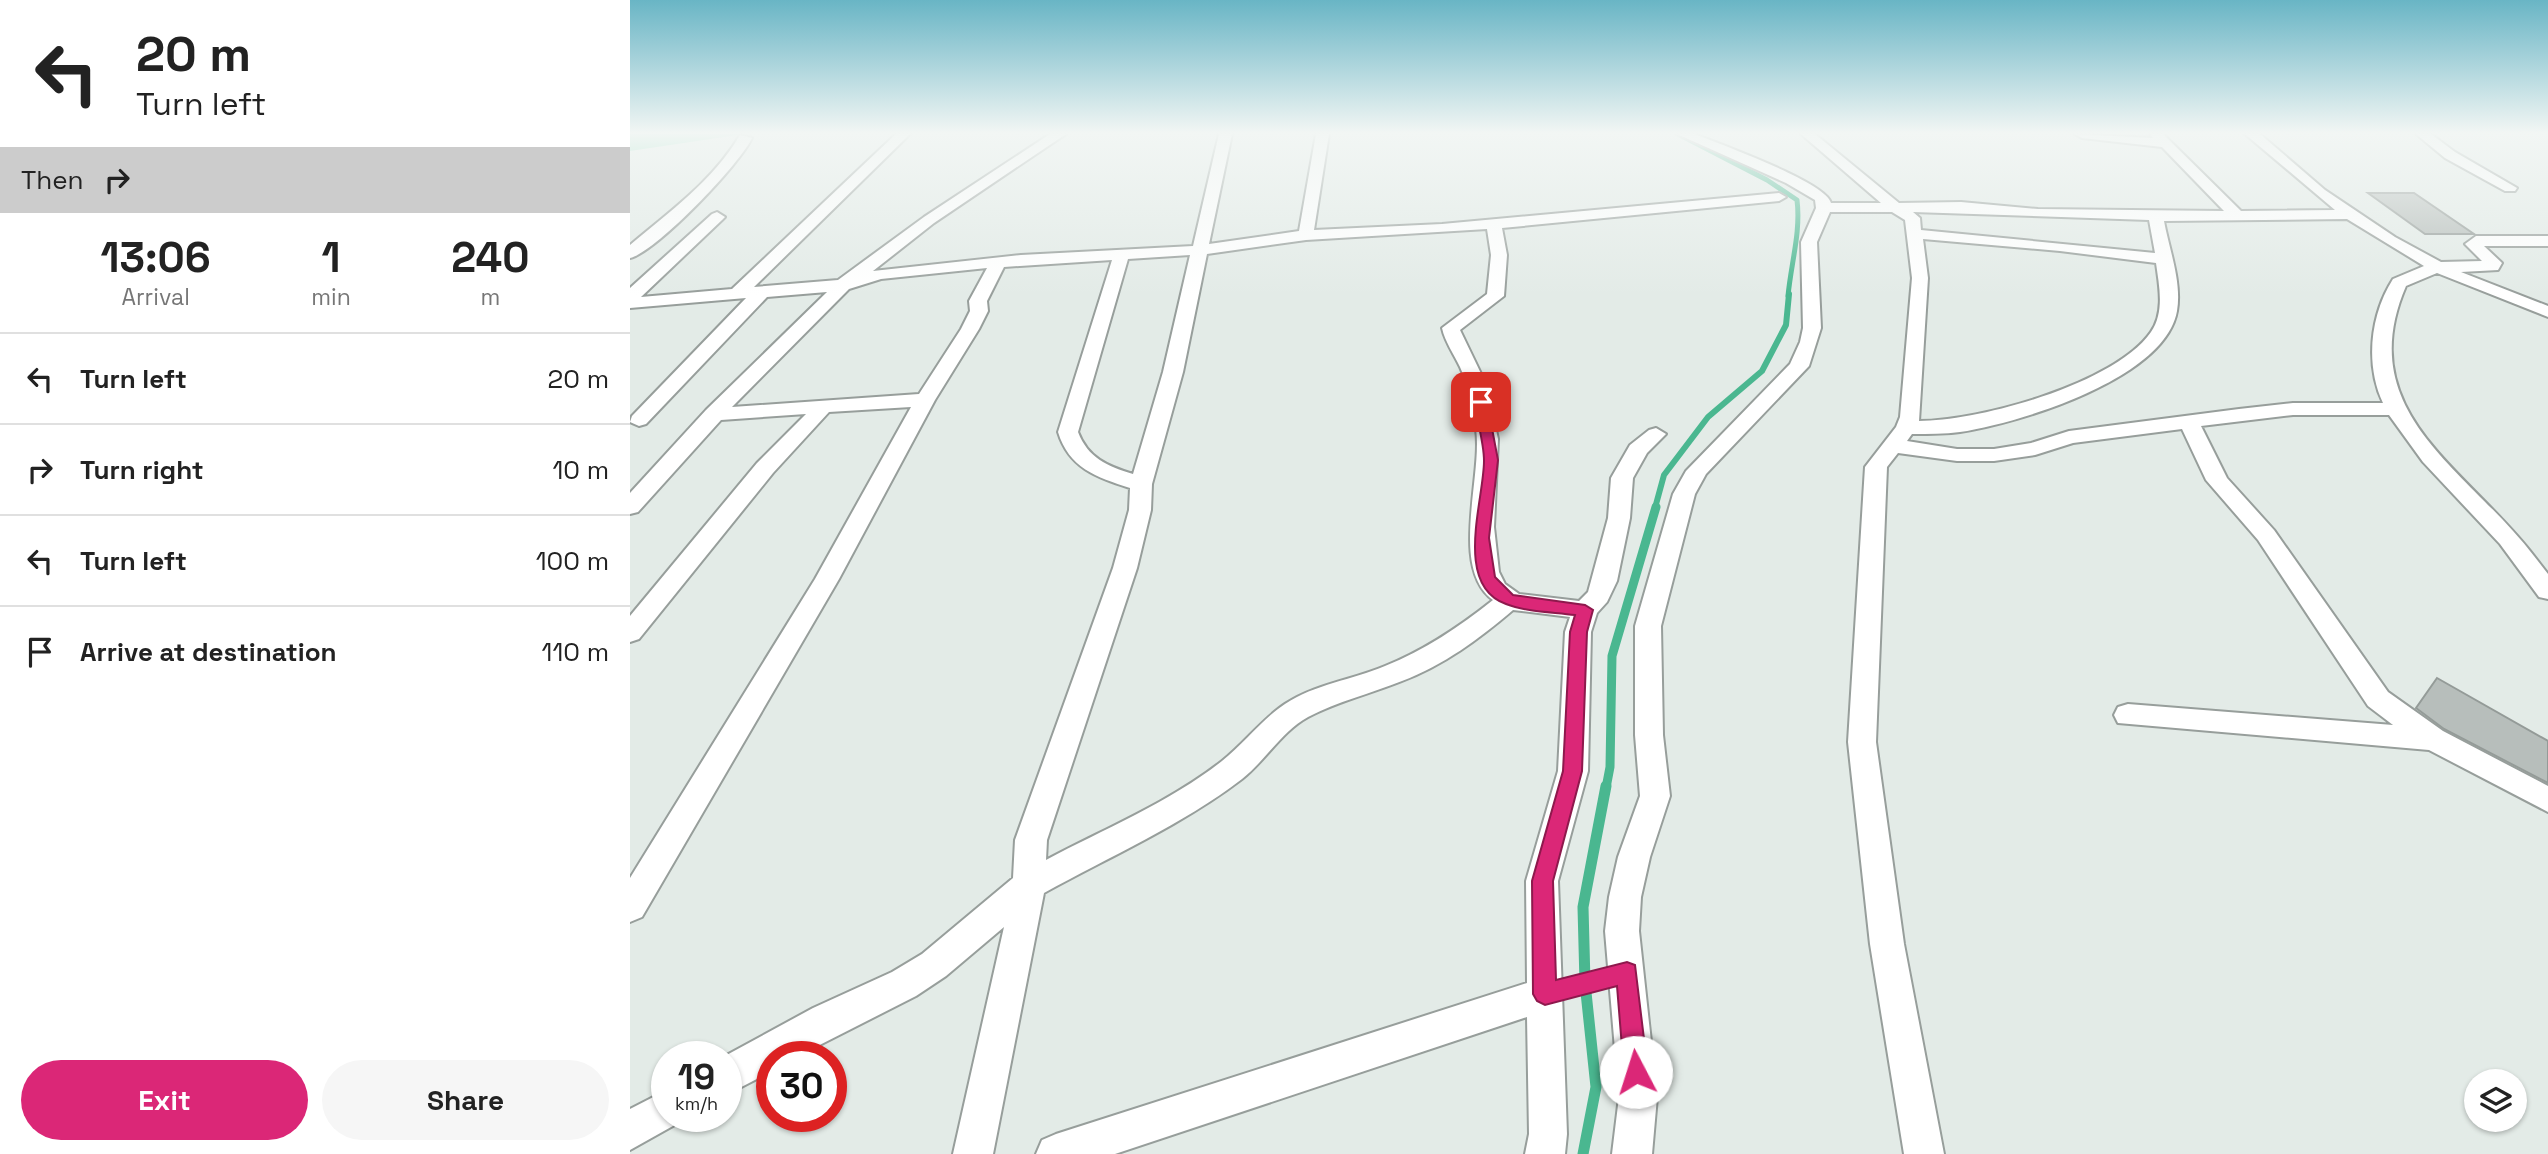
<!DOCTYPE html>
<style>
:root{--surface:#fff;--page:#f6f6f6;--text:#222;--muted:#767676;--line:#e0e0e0;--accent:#db2777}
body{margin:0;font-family:"Space Grotesk",sans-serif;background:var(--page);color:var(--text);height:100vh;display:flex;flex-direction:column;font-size:26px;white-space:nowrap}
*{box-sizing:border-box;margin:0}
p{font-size:23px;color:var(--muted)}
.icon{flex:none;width:38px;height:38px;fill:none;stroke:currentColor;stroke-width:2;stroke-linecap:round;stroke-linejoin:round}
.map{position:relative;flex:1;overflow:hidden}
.drawer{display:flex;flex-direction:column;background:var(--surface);width:630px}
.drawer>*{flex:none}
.top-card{background:#fff;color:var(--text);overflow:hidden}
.tools{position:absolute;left:1834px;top:1069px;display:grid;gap:14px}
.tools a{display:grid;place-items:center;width:63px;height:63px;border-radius:50%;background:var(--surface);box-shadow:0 2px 5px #0004;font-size:35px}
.speed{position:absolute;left:21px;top:1041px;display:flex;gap:14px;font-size:35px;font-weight:700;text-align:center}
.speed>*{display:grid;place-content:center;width:91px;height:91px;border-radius:50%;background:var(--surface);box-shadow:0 2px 5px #0004;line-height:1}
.speed small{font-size:18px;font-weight:400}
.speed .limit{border:10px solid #d22;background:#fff;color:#111}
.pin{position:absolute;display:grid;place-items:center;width:60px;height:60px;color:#fff;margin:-30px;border-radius:14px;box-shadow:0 4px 10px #0006}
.me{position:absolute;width:77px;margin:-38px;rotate:355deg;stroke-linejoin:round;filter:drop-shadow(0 0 5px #0008)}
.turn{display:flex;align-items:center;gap:24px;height:147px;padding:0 21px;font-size:32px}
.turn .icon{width:91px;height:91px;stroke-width:2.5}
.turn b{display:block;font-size:49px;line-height:60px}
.then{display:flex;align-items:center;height:66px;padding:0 21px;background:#0003;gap:14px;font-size:26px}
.eta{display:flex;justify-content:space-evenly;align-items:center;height:119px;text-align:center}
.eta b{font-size:42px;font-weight:700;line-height:49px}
.action{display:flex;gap:14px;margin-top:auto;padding:14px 21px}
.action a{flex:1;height:80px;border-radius:42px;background:var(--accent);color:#fff;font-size:28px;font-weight:700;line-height:80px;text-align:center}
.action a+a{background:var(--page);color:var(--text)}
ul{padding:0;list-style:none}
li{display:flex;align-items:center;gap:21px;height:91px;padding:0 21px;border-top:2px solid var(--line)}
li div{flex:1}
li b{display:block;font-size:26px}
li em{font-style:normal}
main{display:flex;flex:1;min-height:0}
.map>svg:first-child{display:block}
.green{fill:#7cdab5}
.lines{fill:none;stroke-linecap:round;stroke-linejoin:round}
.stream-far3{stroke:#4ab790;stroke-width:5}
.stream-far2{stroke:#4ab790;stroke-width:6}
.stream-far1{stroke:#4ab790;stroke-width:9}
.stream{stroke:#4ab790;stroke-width:11}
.building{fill:#b7bebb;stroke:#949b98;stroke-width:2}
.lane-casing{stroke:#979e9b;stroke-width:21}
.street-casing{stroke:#979e9b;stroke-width:4}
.lane{stroke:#fff;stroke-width:18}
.street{fill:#fff;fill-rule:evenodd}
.route{fill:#db2777;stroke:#8e194d;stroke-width:2}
</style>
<main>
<section class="drawer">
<div class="top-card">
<div class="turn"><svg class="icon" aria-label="left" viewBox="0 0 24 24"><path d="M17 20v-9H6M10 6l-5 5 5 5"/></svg><div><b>20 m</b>Turn left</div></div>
<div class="then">Then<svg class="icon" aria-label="right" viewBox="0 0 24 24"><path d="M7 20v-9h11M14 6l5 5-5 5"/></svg></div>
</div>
<div class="eta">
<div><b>13:06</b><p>Arrival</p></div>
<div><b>1</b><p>min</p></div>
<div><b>240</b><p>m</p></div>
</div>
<ul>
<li><svg class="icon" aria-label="left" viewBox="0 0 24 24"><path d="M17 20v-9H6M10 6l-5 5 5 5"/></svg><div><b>Turn left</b></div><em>20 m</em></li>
<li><svg class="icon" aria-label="right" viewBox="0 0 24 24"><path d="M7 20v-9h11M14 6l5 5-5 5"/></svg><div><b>Turn right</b></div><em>10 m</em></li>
<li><svg class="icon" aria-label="left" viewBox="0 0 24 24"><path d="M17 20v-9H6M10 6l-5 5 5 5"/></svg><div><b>Turn left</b></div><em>100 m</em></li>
<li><svg class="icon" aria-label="arrive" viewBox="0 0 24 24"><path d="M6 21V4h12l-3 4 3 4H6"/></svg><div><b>Arrive at destination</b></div><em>110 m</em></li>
</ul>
<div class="action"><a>Exit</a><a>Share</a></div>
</section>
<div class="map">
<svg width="1918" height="1154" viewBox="0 0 1918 1154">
<rect width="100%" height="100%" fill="#e3ebe7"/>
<path class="green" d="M 0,134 L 114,134 L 0,151 Z"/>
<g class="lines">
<path class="stream-far3" d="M 1048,134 L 1137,180 L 1167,200 C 1171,232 1161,263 1158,296"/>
<path class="stream-far2" d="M 1025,508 L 1034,475 L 1078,417 L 1132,371 L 1156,325 L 1159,294"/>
<path class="stream-far1" d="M 976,788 L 980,767 L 982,656 L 1026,507"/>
<path class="stream" d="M 953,1154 L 966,1087 L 955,983 L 953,907 L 976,786"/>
</g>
<path class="building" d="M 1738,193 L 1784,193 L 1844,234 L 1795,234 Z
M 1807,678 L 1918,741 L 1918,783 L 1814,729 L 1786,708 Z"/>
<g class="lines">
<g class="lane-casing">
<path id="lane" d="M 919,992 L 993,974"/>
</g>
<g class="street-casing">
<path id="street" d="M 266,134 L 280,134 L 124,287 L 208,280 L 294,217 L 420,134 L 436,134 L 304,223 L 243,271 L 391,255 L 563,246 L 589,134 L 602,134 L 579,244 L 669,231 L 686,134 L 699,134 L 684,230 L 812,224 L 1149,193 L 1156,197 L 1149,201 L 872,228 L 877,255 L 874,296 L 830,330 L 856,384 L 868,439 L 864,527 L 869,572 L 875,584 L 889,594 L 949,601 L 958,592 L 978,518 L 981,478 L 1000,445 L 1019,430 L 1026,428 L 1036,434 L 1017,453 L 1003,478 L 1000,518 L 987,581 L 977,602 L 967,613 L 961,632 L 958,771 L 928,881 L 937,1134 L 935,1154 L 895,1154 L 899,1134 L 897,1017 L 485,1154 L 406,1154 L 412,1140 L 426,1134 L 897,983 L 896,881 L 928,771 L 935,632 L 940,617 L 883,610 C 849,639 814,665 772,681 C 740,694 708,701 678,717 C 652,731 635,761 612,779 C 552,825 479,857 414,893 L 363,1154 L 323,1154 L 374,927 L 316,976 L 286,996 L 166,1057 L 142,1057 L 142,1071 L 96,1095 L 96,1057 L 93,1057 L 183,1008 L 262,972 L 292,954 L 383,878 L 385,840 L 483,568 L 499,510 L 500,488 C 466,477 439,468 428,432 L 482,260 L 374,267 L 357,301 L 358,311 L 349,329 L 305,400 L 209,579 L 12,917 L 0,922 L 0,878 L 185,579 L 281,407 L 199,412 L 143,473 L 9,639 L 0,642 L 0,616 L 127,463 L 176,414 L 91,420 L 8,512 L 0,514 L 0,493 L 76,410 L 197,292 L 137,297 L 16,424 L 9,426 L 0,422 L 2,416 L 116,298 L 0,308 L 0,288 L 82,214 L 87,212 L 95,217 L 92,220 L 11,297 L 102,289 ZM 857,229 L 861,255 L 857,294 L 812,328 C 815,342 824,354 830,367 C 839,387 843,408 846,429 C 853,476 819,568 863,600 C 829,627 795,650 755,666 C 722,680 685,684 655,704 C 632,719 614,744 592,761 C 540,802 474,829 416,860 L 417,840 L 507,568 L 521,510 L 522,484 L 553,372 L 577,254 L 676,240 ZM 560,255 L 533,372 L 503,474 C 477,466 458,458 448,432 L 498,259 ZM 357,268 L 339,301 L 340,311 L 331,329 L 289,394 L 102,407 L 219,289 L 251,279 Z
M 1047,134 L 1065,134 C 1089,144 1196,182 1201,203 L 1251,203 L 1171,134 L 1185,134 L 1269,203 L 1331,202 L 1408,209 L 1594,211 L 1532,147 L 1452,138 L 1445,134 L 1523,138 L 1520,134 L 1533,134 L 1611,211 L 1705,210 L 1615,134 L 1630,134 L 1695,190 L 1765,237 L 1811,262 L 1852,261 L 1835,244 L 1846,236 L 1918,236 L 1918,246 L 1854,246 L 1872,263 L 1868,270 L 1831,272 L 1918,306 L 1918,317 L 1807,273 L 1776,286 C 1721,413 1838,469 1904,556 L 1918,574 L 1918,599 L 1909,597 L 1870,544 L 1793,462 L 1759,415 L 1663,415 L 1571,426 L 1597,478 L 1644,530 L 1758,692 L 1813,731 L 1918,786 L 1918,812 L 1799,750 L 1488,723 L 1484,715 L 1488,707 L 1498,704 L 1763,725 L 1738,706 L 1628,540 L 1576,480 L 1552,429 L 1443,443 L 1405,455 L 1364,461 L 1327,461 L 1268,453 L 1257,467 L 1246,742 L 1274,944 L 1314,1154 L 1274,1154 L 1240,944 L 1218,742 L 1235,467 L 1266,427 L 1270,417 L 1282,278 L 1275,220 L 1262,212 L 1200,212 L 1187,242 L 1191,328 L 1179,366 L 1076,474 L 1065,494 L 1031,626 L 1033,735 L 1040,796 L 1020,857 L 1011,897 L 1009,931 L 1027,1097 L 1022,1154 L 982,1154 L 989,1097 L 975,931 L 979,897 L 988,857 L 1010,796 L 1005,735 L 1005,626 L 1043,494 L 1056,471 L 1160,364 L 1170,342 L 1173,328 L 1171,242 L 1186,208 L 1185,200 L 1156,183 ZM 1283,212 L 1519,220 L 1525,253 L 1291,230 L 1290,218 ZM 1717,219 L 1794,266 L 1763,279 C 1740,315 1735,365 1753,403 L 1663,403 L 1609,409 L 1439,431 L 1401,443 L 1364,449 L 1327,449 L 1277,441 L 1282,434 C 1298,434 1315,434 1330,432 C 1389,423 1535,379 1547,311 C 1552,282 1539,249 1534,221 ZM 1293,239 L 1430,251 L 1526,263 C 1529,285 1535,312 1521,332 C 1485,384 1349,421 1289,421 L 1298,278 Z
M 1786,134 L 1801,134 L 1825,152 L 1887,188 L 1885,191 L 1875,191 L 1815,158 Z
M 110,135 L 122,138 C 110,164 26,252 0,258 L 0,245 C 40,211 83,181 110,135 Z
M 37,1090 L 37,1116 L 53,1116 L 50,1122 L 0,1150 L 0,1109 Z"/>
</g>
<use href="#lane" class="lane"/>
<use href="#street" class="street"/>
</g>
<linearGradient id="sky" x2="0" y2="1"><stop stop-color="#69b5c5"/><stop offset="0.45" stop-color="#f2f6f4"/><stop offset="1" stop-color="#f2f6f4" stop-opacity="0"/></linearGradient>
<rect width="1918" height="295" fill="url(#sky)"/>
<path class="route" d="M 851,398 L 857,402 L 868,460 L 859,538 L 865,577 L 883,595 L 955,605 L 963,610 L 957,632 L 952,771 L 923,881 L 926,980 L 997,962 L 1005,965 L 1018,1072 L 1015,1080 L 1006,1084 L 998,1080 L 994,1072 L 987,986 L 915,1005 L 907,1001 L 903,994 L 902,881 L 933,771 L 940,632 L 945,615 C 923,612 896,612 876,604 C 823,585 854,500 854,461 C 854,442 847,421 844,402 Z"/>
</svg>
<div class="tools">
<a><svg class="icon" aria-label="layers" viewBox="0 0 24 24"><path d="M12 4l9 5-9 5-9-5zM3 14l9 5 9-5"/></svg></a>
</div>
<div class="speed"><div>19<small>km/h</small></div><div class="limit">30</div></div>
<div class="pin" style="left:851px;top:402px;background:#d93025"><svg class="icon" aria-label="arrive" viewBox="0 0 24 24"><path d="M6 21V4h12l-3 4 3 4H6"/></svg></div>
<svg class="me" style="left:1006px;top:1072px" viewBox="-20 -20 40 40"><circle r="19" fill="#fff"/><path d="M0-13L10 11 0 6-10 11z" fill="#db2777"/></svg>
</div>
</main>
